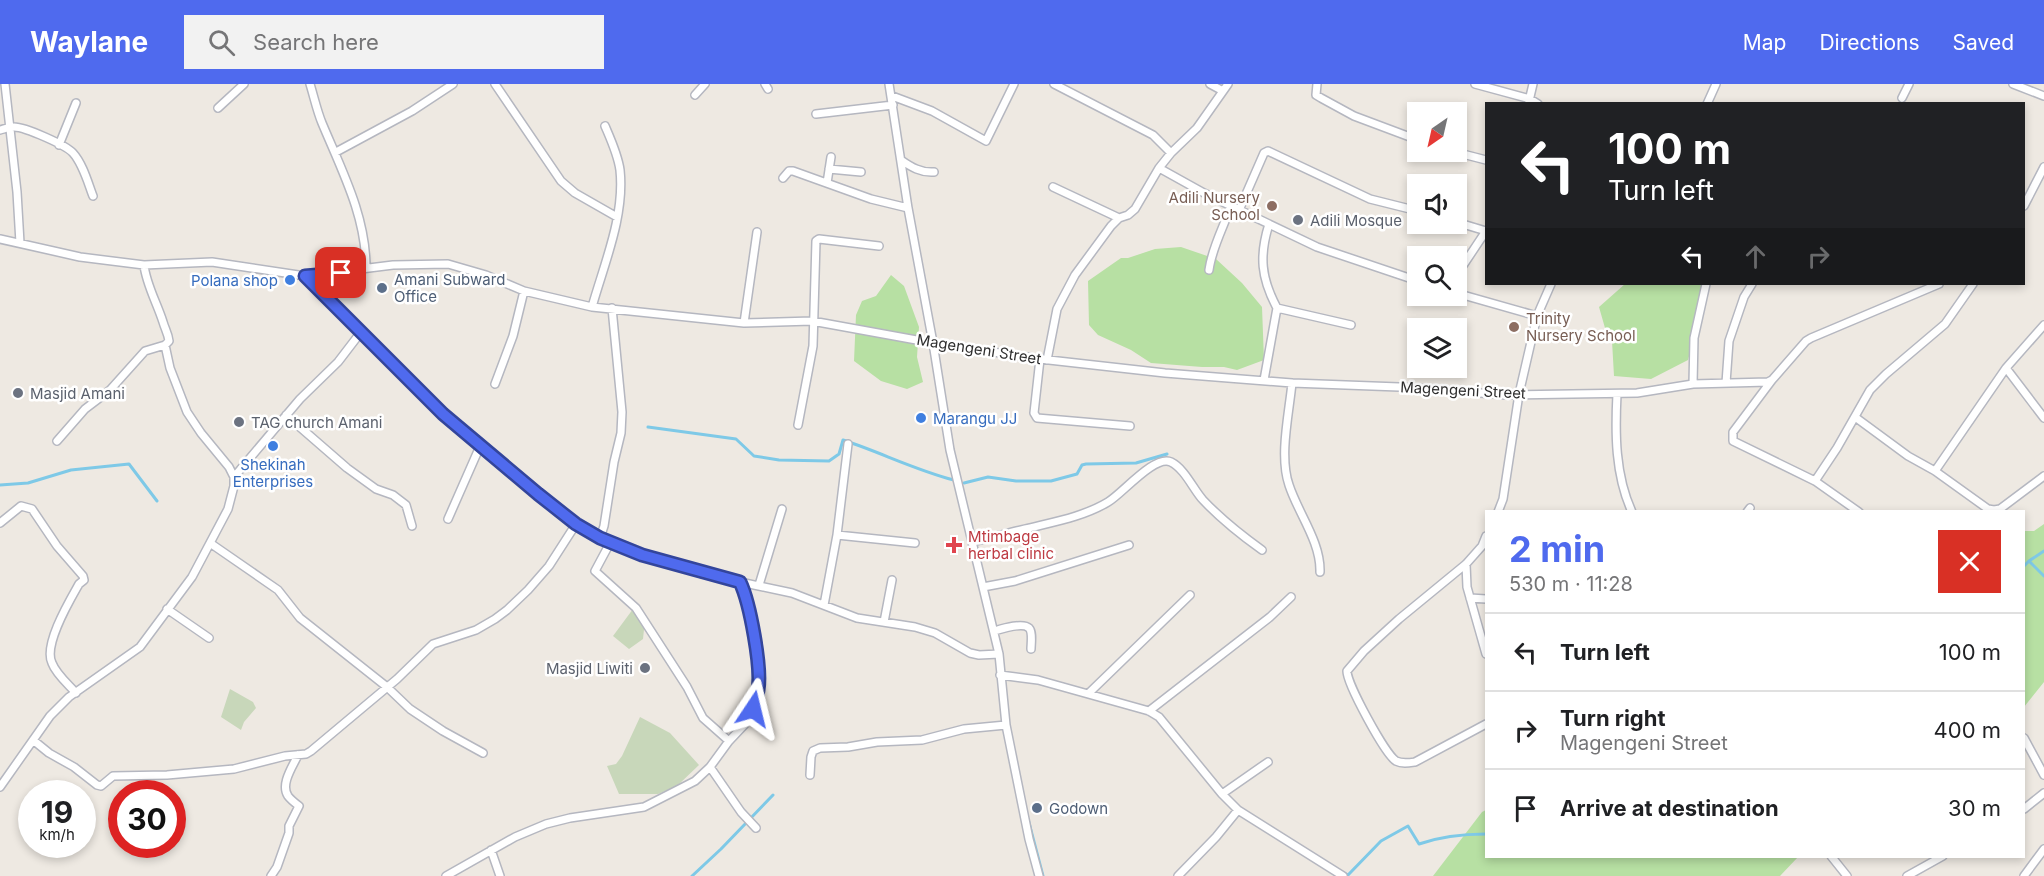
<!DOCTYPE html>
<meta charset="utf-8">
<style>
:root{--surface:#fff;--page:#f2f2f2;--text:#202124;--muted:#757577;--line:#e0e0e0;--accent:#4f6aee}
body{margin:0;font-family:Inter,sans-serif;background:var(--page);color:var(--text);height:100vh;display:flex;flex-direction:column;font-size:22px;white-space:nowrap}
*{box-sizing:border-box;margin:0}
p{font-size:20px;color:var(--muted)}
.icon{flex:none;width:33px;height:33px;fill:none;stroke:currentColor;stroke-width:2;stroke-linecap:round;stroke-linejoin:round}
.map{position:relative;flex:1;overflow:hidden}
.side{position:absolute;left:1485px;top:426px;width:540px;height:348px;display:flex;flex-direction:column;background:var(--surface);border-radius:0px;box-shadow:0 3px 9px #0003}
.side>*{flex:none}
.top-card{position:absolute;left:1485px;top:18px;width:540px;height:183px;border-radius:0px;box-shadow:0 3px 9px #0003;background:#202124;color:#fff;overflow:hidden}
.needle{width:39px;rotate:214deg}
.controls{position:absolute;left:1407px;top:18px;display:grid;gap:12px}
.controls a{display:grid;place-items:center;width:60px;height:60px;border-radius:0px;background:var(--surface);box-shadow:0 3px 9px #0003;font-size:30px}
.speed{position:absolute;left:18px;top:696px;display:flex;gap:12px;font-size:30px;font-weight:700;text-align:center}
.speed>*{display:grid;place-content:center;width:78px;height:78px;border-radius:50%;background:var(--surface);box-shadow:0 3px 9px #0003;line-height:1}
.speed small{font-size:15px;font-weight:400}
.speed .limit{border:9px solid #d22;background:#fff;color:#111}
.pin{position:absolute;display:grid;place-items:center;width:51px;height:51px;color:#fff;margin:-26px;border-radius:12px;box-shadow:0 3px 9px #0006}
.me{position:absolute;width:66px;margin:-33px;rotate:10deg;stroke-linejoin:round;filter:drop-shadow(0 0 4px #0008)}
.turn{display:flex;align-items:center;gap:21px;height:126px;padding:0 24px;font-size:27px}
.turn .icon{width:78px;height:78px;stroke-width:2.5}
.turn b{display:block;font-size:42px;line-height:51px}
.lanes{display:flex;align-items:center;height:57px;padding:0 24px;background:#0003;justify-content:center;gap:30px;direction:ltr}
.lanes .off{opacity:.35}
.round{display:grid;place-items:center;flex:none;width:63px;height:63px;border-radius:0px;background:var(--page)}
.headline{display:flex;align-items:center;justify-content:space-between;height:102px;padding:0 24px}
h1{font-size:36px;font-weight:700;line-height:45px;color:var(--accent)}
ul{padding:0;list-style:none}
li{display:flex;align-items:center;gap:18px;height:78px;padding:0 24px;border-top:2px solid var(--line)}
li div{flex:1}
li b{display:block;font-size:22px}
li em{font-style:normal}
header{display:flex;align-items:center;gap:36px;box-sizing:border-box;height:84px;padding:0 30px;background:var(--accent);color:#fff}
header strong{font-size:28px}
nav{display:flex;gap:33px;margin-inline-start:auto;font-size:21px}
.search{width:420px;height:54px;background:var(--page);display:flex;align-items:center;gap:15px;box-sizing:border-box;padding:0 21px;border-radius:0px;color:var(--muted);font-size:22px}
.map>svg:first-child{display:block}
.green{fill:#b7e0a3}
.cemetery{fill:#c8d7ba}
.lines{fill:none;stroke-linecap:round;stroke-linejoin:round}
.stream{stroke:#7ec9e7;stroke-width:3}
.minor-casing{stroke:#b5b7c0;stroke-width:10}
.minor{stroke:#fff;stroke-width:7}
.route-casing{stroke:#33459b;stroke-width:15}
.route{stroke:#4f6aee;stroke-width:10}
.education-dot{fill:#8d6e63;stroke:#fff;stroke-width:2}
.worship-dot{fill:#6b7280;stroke:#fff;stroke-width:2}
.shop-dot{fill:#3f7fe0;stroke:#fff;stroke-width:2}
.service-dot{fill:#5c6f8a;stroke:#fff;stroke-width:2}
.health-dot{fill:#e0444e;stroke:#fff;stroke-width:2}
.labels{text-anchor:middle;dominant-baseline:central;stroke-width:5;stroke-linejoin:round;paint-order:stroke}
.education-label{font-size:15px;fill:#785e54;stroke:#fff;text-anchor:end}
.worship-label{font-size:15px;fill:#5b616d;stroke:#fff;text-anchor:start}
.service-label{font-size:15px;fill:#4e5e75;stroke:#fff;text-anchor:start}
.shop-label{font-size:15px;fill:#366cbe;stroke:#fff;text-anchor:end}
.street-label{font-size:15px;fill:#2e2e2e;stroke:#fff}
.health-label{font-size:15px;fill:#be3a42;stroke:#fff;text-anchor:start}
</style>
<header>
<strong>Waylane</strong>
<div class="search"><svg class="icon" aria-label="search" viewBox="0 0 24 24"><circle cx="10" cy="10" r="6"/><path d="M15 15l6 6"/></svg>Search here</div>
<nav><a>Map</a><a>Directions</a><a>Saved</a></nav>
</header>
<div class="map">
<svg width="2044" height="792" viewBox="0 0 2044 792">
<rect width="100%" height="100%" fill="#eee9e2"/>
<path class="green" d="M 1181,163 L 1216,175 L 1242,199 L 1262,223 L 1264,276 L 1237,286 L 1224,283 L 1202,283 L 1151,279 L 1131,266 L 1098,251 L 1089,241 L 1088,197 L 1121,174 L 1128,174 L 1155,165 Z
M 891,191 L 904,202 L 919,243 L 917,273 L 923,298 L 907,305 L 881,297 L 854,277 L 856,231 L 862,217 L 876,212 Z
M 1625,200 L 1708,200 L 1688,276 L 1651,295 L 1614,292 L 1612,257 L 1605,244 L 1599,223 Z
M 2044,440 L 2044,598 L 2024,623 L 2024,447 L 2034,447 Z
M 1486,726 L 1486,772 L 1798,773 L 1780,792 L 1433,792 L 1482,728 Z"/>
<path class="cemetery" d="M 633,525 L 645,536 L 643,555 L 629,565 L 613,552 Z
M 230,605 L 253,618 L 256,624 L 244,638 L 241,646 L 221,633 Z
M 640,633 L 670,649 L 699,681 L 677,702 L 658,710 L 619,710 L 607,682 L 616,680 L 622,672 Z"/>
<g class="lines">
<path class="stream" d="M 648,343 L 736,355 L 754,372 L 779,376 L 829,377 L 839,370 L 843,356 C 880,368 915,386 954,396
M 964,399 L 988,393 L 1016,397 L 1051,397 L 1077,390 L 1082,381 L 1086,380 L 1136,379 L 1167,370
M 0,401 L 28,399 L 71,386 L 129,380 L 157,417
M 2029,477 L 2044,467
M 2024,482 L 2029,477 L 2044,492
M 1028,735 L 1043,792
M 1342,788 L 1348,791 L 1381,757 L 1408,742 L 1419,760 C 1442,752 1462,750 1486,750
M 692,792 L 721,765 L 773,711"/>
<g class="minor-casing">
<path id="minor" d="M 5,0 L 17,108 L 20,159
M 310,0 C 314,13 317,27 322,39 C 342,87 366,132 366,184
M 495,0 L 561,97 L 575,109 L 617,133
M 765,0 L 768,5
M 889,0 L 908,124 L 933,259 L 950,366 L 999,570 L 1006,641 L 1029,755 L 1039,792
M 1054,0 L 1153,51 L 1171,69
M 1210,0 L 1223,7
M 1317,0 L 1316,11 L 1321,14 L 1354,32 L 1418,56
M 1475,0 L 1530,15 L 1538,20
M 2013,0 L 2044,12
M 695,11 L 705,0
M 892,12 L 932,27 L 986,57 L 1014,0
M 1902,14 L 1909,0
M 1529,17 L 1533,0
M 1707,20 L 1716,0
M 218,24 L 244,0
M 816,30 L 893,21
M 0,46 C 4,45 9,43 14,43 C 25,43 66,61 73,69 C 83,80 88,99 93,112
M 59,61 L 76,19
M 336,68 L 412,27 L 453,0
M 1455,68 L 1486,76
M 901,76 C 911,83 921,89 934,88
M 1159,84 L 1204,109 L 1317,163 L 1418,197
M 829,85 L 861,88
M 783,94 L 789,87 L 793,87 L 871,115 L 908,124
M 827,99 L 831,73
M 1053,103 L 1119,134
M 2024,122 L 2044,83
M 1240,124 L 1264,69 L 1268,67 L 1370,115 L 1418,127
M 1456,138 L 1486,147
M 1269,140 C 1259,172 1261,194 1277,224 L 1351,241
M 0,155 L 80,173 L 144,181 L 212,178 L 305,192 L 393,181 L 448,180 L 486,191 L 524,207 L 592,223 L 744,239 L 812,237 L 933,259 L 1040,275 L 1165,289 L 1292,299 L 1399,303 L 1507,311 L 1637,309 L 1693,300 L 1768,298 L 1772,296 L 1806,257 L 1811,254 L 1939,200
M 1209,186 C 1212,163 1224,143 1231,121
M 305,192 L 443,330 L 538,410 L 576,440 L 600,454 L 642,471 L 740,498 L 792,509 L 857,534 L 915,543 L 935,549 L 970,569 L 979,571 L 999,570
M 1456,192 L 1486,147
M 1456,209 L 1537,232
M 592,223 C 604,180 625,132 620,86 C 618,71 611,56 605,42
M 744,239 L 757,148
M 1040,275 L 1034,329 L 1037,334 L 1130,342
M 1047,276 L 1057,225 L 1075,191 L 1111,142 L 1119,134 L 1128,131 L 1135,125 L 1159,84 L 1171,69 L 1197,44 L 1228,0
M 2006,284 L 2044,334
M 1264,296 L 1277,224
M 1772,296 L 1733,348 L 1733,357 L 1815,397 L 1859,428
M 1292,299 C 1289,330 1279,372 1289,401 C 1298,429 1321,458 1320,488
M 1726,299 L 1729,257 L 1744,213 L 1752,200
M 495,300 L 513,252 L 524,207
M 1693,300 L 1694,254 L 1706,200
M 1617,310 C 1615,349 1615,391 1632,428
M 286,331 L 347,384 L 376,405 L 393,411 L 406,421 L 412,442
M 1855,333 L 1908,372 L 1935,387 L 1988,425 L 1994,426 L 2000,425 L 2044,392
M 798,341 L 813,262 L 816,157 L 819,155 L 879,162
M 57,357 L 85,325 L 110,306 L 145,267 L 165,261 L 169,257 C 168,249 165,245 163,238 C 157,219 146,200 144,181
M 1935,387 L 2006,284 L 2044,241
M 234,393 L 300,315 L 338,278 L 361,248
M 1815,397 L 1837,364 L 1870,306 L 1886,290 L 1945,240 L 1973,200
M 1498,428 L 1503,415 L 1519,310 L 1537,232 L 1551,200
M 1747,428 L 1750,424
M 448,435 L 481,360
M 0,439 L 21,422 L 32,425 L 57,462 L 83,492 L 84,496 L 79,500 C 70,516 43,561 52,579 C 56,590 68,600 76,609
M 837,451 L 915,459
M 1486,452 L 1482,462 L 1466,480 L 1399,535 L 1364,567 L 1347,587 C 1347,600 1385,670 1396,677 C 1402,680 1408,679 1415,678 L 1486,640
M 600,454 L 604,442 L 614,378 L 621,349 L 622,328 L 612,224
M 972,458 C 990,454 1008,449 1025,445 C 1053,438 1083,433 1108,418 C 1122,410 1155,370 1171,378 C 1185,385 1193,405 1203,416 C 1221,435 1241,451 1262,466
M 210,459 L 278,506 L 300,534 L 387,603 L 410,625 L 443,647 L 483,669
M 610,459 L 595,487 L 636,524 L 687,603 L 703,634 L 729,657
M 1466,480 L 1467,503 L 1486,570
M 759,501 L 782,425
M 983,503 L 1015,497 L 1129,461
M 1470,514 L 1486,515
M 824,521 L 837,451 L 848,360
M 167,525 L 209,554
M 884,538 L 892,496
M 994,547 C 1001,545 1023,538 1029,544 C 1033,548 1031,560 1031,565
M 1000,591 L 1038,596 L 1149,627 L 1159,633 L 1222,710 L 1238,726 L 1343,792
M 1089,609 L 1190,511
M 1149,627 L 1270,533 L 1291,513
M 2024,654 L 2044,691
M 33,656 L 49,669 L 74,683 L 97,701 L 101,702 L 113,692 L 167,691 L 234,685 L 285,672 L 306,670 L 311,667 L 397,595 L 433,560 L 476,546 L 495,535 L 507,526 L 528,506 L 549,482 L 576,440
M 710,683 L 741,728 L 756,744
M 810,691 L 811,673 L 813,667 L 820,664 L 848,663 L 877,658 L 922,656 L 964,645 L 1006,641
M 0,703 L 50,632 L 69,613 L 140,563 L 192,493 L 228,425 L 234,402 L 234,393 L 229,383 L 201,349 L 187,328 L 170,284 L 165,261
M 1222,710 L 1268,678
M 2024,725 L 2044,709
M 491,766 L 500,792
M 1831,772 L 1847,792
M 271,792 L 277,783 L 289,749 L 289,742 L 299,722 C 295,719 291,716 288,712 C 280,700 293,682 298,671
M 446,792 L 515,753 L 546,740 L 570,734 L 644,723 L 695,697 L 710,683 L 729,657 L 745,640 L 753,625 L 758,605 L 755,562 L 746,512 L 740,498
M 1178,792 L 1216,753 L 1238,726
M 1907,792 L 1943,772
M 2024,792 L 2044,765"/>
</g>
<use href="#minor" class="minor"/>
</g>
<g class="lines">
<g class="route-casing">
<path id="route" d="M 341,189 L 305,192 L 443,330 L 538,410 L 576,440 L 600,454 L 642,471 L 740,498 C 750,519 762,584 758,606 C 757,613 754,619 753,625"/>
</g>
<use href="#route" class="route"/>
</g>
<g class="education-dot">
<circle cx="1272" cy="122" r="6"/>
<circle cx="1514" cy="243" r="6"/>
</g>
<g class="worship-dot">
<circle cx="1298" cy="136" r="6"/>
<circle cx="18" cy="309" r="6"/>
<circle cx="239" cy="338" r="6"/>
<circle cx="645" cy="584" r="6"/>
</g>
<g class="shop-dot">
<circle cx="290" cy="196" r="6"/>
<circle cx="921" cy="334" r="6"/>
<circle cx="273" cy="362" r="6"/>
</g>
<g class="service-dot">
<circle cx="382" cy="204" r="6"/>
<circle cx="1037" cy="724" r="6"/>
</g>
<path class="health-dot" d="M951 452h6v6h6v6h-6v6h-6v-6h-6v-6h6z"/>
<g class="labels">
<g class="education-label">
<text x="1260" y="113">Adili Nursery<tspan x="1260" dy="17">School</tspan></text>
<text x="1526" y="234" text-anchor="start">Trinity<tspan x="1526" dy="17">Nursery School</tspan></text>
</g>
<g class="worship-label">
<text x="1310" y="136">Adili Mosque</text>
<text x="30" y="309">Masjid Amani</text>
<text x="251" y="338">TAG church Amani</text>
<text x="633" y="584" text-anchor="end">Masjid Liwiti</text>
</g>
<g class="service-label">
<text x="394" y="195">Amani Subward<tspan x="394" dy="17">Office</tspan></text>
<text x="1049" y="724">Godown</text>
</g>
<g class="shop-label">
<text x="278" y="196">Polana shop</text>
<text x="933" y="334" text-anchor="start">Marangu JJ</text>
<text x="273" y="380" text-anchor="middle">Shekinah<tspan x="273" dy="17">Enterprises</tspan></text>
</g>
<g class="street-label">
<text transform="translate(979 265) rotate(9)">Magengeni Street</text>
<text transform="translate(1463 306) rotate(3)">Magengeni Street</text>
</g>
<g class="health-label">
<text x="968" y="452">Mtimbage<tspan x="968" dy="17">herbal clinic</tspan></text>
</g>
</g>
</svg>
<div class="controls">
<a><svg class="needle" viewBox="-14 -14 28 28"><path d="M0-13l5 13h-10z" fill="#e53935"/><path d="M0 13l5-13h-10z" fill="#757577"/></svg></a>
<a><svg class="icon" aria-label="sound" viewBox="0 0 24 24"><path d="M4 9h4l5-4v14l-5-4H4zM17 9q2 3 0 6"/></svg></a>
<a><svg class="icon" aria-label="search" viewBox="0 0 24 24"><circle cx="10" cy="10" r="6"/><path d="M15 15l6 6"/></svg></a>
<a><svg class="icon" aria-label="layers" viewBox="0 0 24 24"><path d="M12 4l9 5-9 5-9-5zM3 14l9 5 9-5"/></svg></a>
</div>
<div class="speed"><div>19<small>km/h</small></div><div class="limit">30</div></div>
<div class="pin" style="left:341px;top:189px;background:#d93025"><svg class="icon" aria-label="arrive" viewBox="0 0 24 24"><path d="M6 21V4h12l-3 4 3 4H6"/></svg></div>
<svg class="me" style="left:753px;top:625px" viewBox="-20 -20 40 40"><path d="M0-17L14 15 0 8-14 15z" fill="#4f6aee" stroke="#fff" stroke-width="4"/></svg>
<div class="top-card">
<div class="turn"><svg class="icon" aria-label="left" viewBox="0 0 24 24"><path d="M17 20v-9H6M10 6l-5 5 5 5"/></svg><div><b>100 m</b>Turn left</div></div>
<div class="lanes"><svg class="icon" aria-label="left" viewBox="0 0 24 24"><path d="M17 20v-9H6M10 6l-5 5 5 5"/></svg><svg class="icon off" aria-label="ahead" viewBox="0 0 24 24"><path d="M12 20V5M6 11l6-6 6 6"/></svg><svg class="icon off" aria-label="right" viewBox="0 0 24 24"><path d="M7 20v-9h11M14 6l5 5-5 5"/></svg></div>
</div>
<section class="side">
<div class="headline"><div><h1>2 min</h1><p>530 m · 11:28</p></div><a class="round" style="background:#d93025;color:#fff"><svg class="icon" aria-label="close" viewBox="0 0 24 24"><path d="M6 6l12 12M18 6L6 18"/></svg></a></div>
<ul>
<li><svg class="icon" aria-label="left" viewBox="0 0 24 24"><path d="M17 20v-9H6M10 6l-5 5 5 5"/></svg><div><b>Turn left</b></div><em>100 m</em></li>
<li><svg class="icon" aria-label="right" viewBox="0 0 24 24"><path d="M7 20v-9h11M14 6l5 5-5 5"/></svg><div><b>Turn right</b><p>Magengeni Street</p></div><em>400 m</em></li>
<li><svg class="icon" aria-label="arrive" viewBox="0 0 24 24"><path d="M6 21V4h12l-3 4 3 4H6"/></svg><div><b>Arrive at destination</b></div><em>30 m</em></li>
</ul>
</section>
</div>
